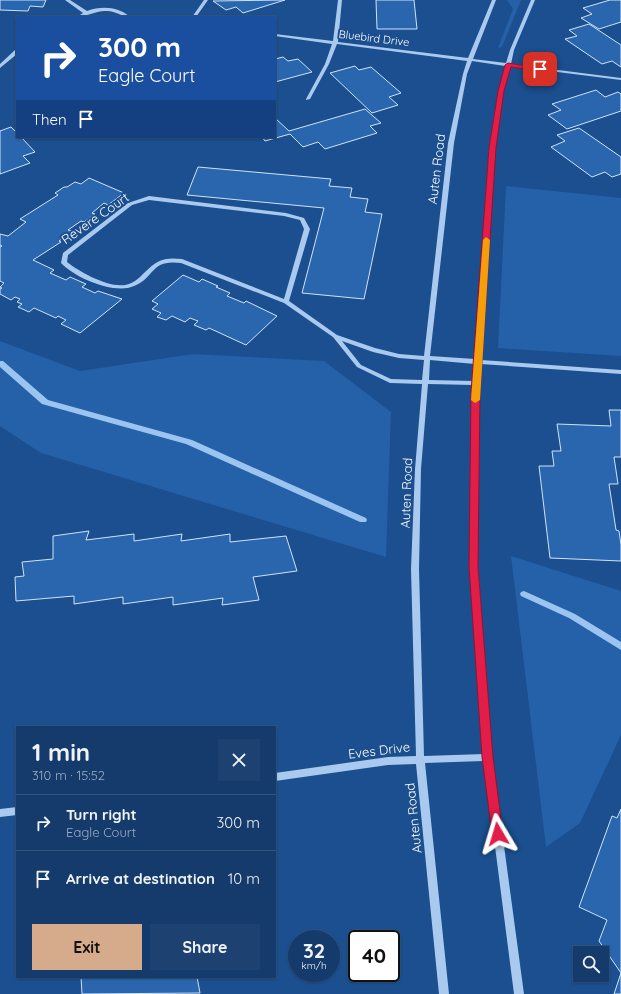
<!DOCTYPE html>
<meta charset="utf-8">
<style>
:root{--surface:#143b6b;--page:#1d4271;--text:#f1f3f6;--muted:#9dadc1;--line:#33557e;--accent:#d6ab8b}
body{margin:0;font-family:Quicksand,sans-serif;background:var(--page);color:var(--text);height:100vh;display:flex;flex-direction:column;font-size:15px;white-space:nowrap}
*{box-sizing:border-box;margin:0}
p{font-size:13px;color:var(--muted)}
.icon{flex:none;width:22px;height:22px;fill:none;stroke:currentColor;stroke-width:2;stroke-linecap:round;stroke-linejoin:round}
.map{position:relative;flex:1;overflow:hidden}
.panel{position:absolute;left:16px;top:726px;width:260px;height:252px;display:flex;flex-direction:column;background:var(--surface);border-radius:0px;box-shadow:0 1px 3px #0004,0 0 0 1px var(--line)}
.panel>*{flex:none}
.guide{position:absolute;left:16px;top:16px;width:260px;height:122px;border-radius:0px;box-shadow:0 1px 3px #0004,0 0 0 1px var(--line);background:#1a4fa0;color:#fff;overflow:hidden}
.fabs{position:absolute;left:573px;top:946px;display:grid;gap:8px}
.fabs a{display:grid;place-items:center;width:36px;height:36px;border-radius:0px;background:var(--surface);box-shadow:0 1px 3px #0004,0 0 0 1px var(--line);font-size:20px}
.speed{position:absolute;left:288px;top:930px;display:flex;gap:8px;font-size:20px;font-weight:700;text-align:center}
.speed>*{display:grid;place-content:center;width:52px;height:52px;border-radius:50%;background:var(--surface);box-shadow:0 1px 3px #0004,0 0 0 1px var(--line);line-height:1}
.speed small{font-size:10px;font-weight:400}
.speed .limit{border:2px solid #111;border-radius:6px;background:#fff;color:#111}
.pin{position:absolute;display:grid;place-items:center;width:34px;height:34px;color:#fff;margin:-17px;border-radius:8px;box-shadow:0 2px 6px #0006}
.me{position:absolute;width:44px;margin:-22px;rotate:353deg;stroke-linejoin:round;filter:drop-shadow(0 0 3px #0008)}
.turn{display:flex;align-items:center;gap:14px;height:84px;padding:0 16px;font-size:18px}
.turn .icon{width:52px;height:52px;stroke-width:2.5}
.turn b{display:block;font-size:28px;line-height:34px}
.then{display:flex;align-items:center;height:38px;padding:0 16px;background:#0003;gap:8px;font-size:15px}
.round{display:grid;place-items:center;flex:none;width:42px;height:42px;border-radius:0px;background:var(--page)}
.head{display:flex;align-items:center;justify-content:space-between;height:68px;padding:0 16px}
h1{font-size:24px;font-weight:800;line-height:30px}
.action{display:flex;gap:8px;margin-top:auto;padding:8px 16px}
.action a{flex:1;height:46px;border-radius:0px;background:var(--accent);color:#111;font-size:16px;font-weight:800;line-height:46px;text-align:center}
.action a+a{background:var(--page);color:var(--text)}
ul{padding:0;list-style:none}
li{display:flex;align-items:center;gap:12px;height:56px;padding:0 16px;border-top:1px solid var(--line)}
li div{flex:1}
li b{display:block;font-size:15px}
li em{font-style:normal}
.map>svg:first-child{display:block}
.green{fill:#2461a8}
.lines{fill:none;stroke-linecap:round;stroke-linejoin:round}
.stream{fill:#9cc4f0;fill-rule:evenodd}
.building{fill:#2a66ad;stroke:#cfe3fa}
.minor{fill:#a9c9ee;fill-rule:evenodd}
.route{fill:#e11d48;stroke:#92132f}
.slow{fill:#f59e0b}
.labels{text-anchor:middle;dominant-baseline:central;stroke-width:4;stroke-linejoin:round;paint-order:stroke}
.far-street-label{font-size:11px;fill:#fff;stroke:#1b4f8f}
.street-label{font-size:13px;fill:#fff;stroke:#1b4f8f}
</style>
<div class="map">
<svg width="621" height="994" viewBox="0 0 621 994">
<rect width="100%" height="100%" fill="#1b4f8f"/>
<path class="green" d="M 507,0 L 521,0 L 502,47 L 498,48 L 513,9 Z
M 506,186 L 621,198 L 621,356 L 498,348 Z
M 0,341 L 80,371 L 193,354 L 324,361 L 391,412 L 386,557 L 41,453 L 0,426 Z
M 511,556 L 621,591 L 621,735 L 580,823 L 546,847 Z"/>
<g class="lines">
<path class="stream" d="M 0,361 L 3,361 L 48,400 L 192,440 L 366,518 L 367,520 L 366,522 L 360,522 L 186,444 L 42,404 L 0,367 Z
M 524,591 L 575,614 L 621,642 L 621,650 L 569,618 L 521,596 L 520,594 L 521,592 Z"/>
</g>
<path class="building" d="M 0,0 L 46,0 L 43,7 L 30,6 L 28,11 L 0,10 Z
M 285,0 L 243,13 L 236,7 L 226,10 L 213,1 Z
M 376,0 L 414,0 L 417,29 L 377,29 Z
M 610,0 L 621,0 L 621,22 L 599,29 L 581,18 L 592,14 L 583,8 Z
M 589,24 L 621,45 L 621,67 L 612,61 L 602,64 L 565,39 L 577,36 L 569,30 Z
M 283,57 L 288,61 L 298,59 L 312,72 L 275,82 L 275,59 Z
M 355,66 L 359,70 L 371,67 L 401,93 L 389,97 L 398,105 L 372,113 L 330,73 Z
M 596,90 L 605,97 L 618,92 L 621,94 L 621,111 L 567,129 L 548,115 L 561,110 L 552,104 Z
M 365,109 L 381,123 L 370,126 L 377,133 L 325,149 L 318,142 L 303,147 L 290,134 L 265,141 L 262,137 L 275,137 L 275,118 L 289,131 Z
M 11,127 L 17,133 L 17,137 L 21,137 L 35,152 L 23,156 L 30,163 L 0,174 L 0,131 Z
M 579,128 L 621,157 L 621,174 L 612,177 L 605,172 L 592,177 L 551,147 L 565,141 L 557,135 Z
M 198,167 L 331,179 L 329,186 L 352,188 L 350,197 L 368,199 L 365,212 L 382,214 L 364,299 L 302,293 L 324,208 L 187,195 Z
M 89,178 L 124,193 L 108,205 L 104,203 L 92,213 L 95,214 L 84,222 L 81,221 L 68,230 L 72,231 L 59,241 L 61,242 L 33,260 L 54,270 L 50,273 L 66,280 L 70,277 L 86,284 L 82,287 L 95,293 L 98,291 L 122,299 L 80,333 L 61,324 L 66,320 L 58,316 L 56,318 L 34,308 L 29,312 L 18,307 L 22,304 L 17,302 L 20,299 L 15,297 L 11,300 L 0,294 L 0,289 L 2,288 L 0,287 L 4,283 L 0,281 L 0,247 L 2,246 L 0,245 L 0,234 L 8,236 L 26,222 L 20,219 L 58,195 L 55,193 L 64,187 L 67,187 L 75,182 L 81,184 Z
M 183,275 L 199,282 L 202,279 L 218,286 L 216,287 L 230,293 L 227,296 L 244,303 L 246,301 L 277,316 L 246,345 L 209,328 L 206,330 L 194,325 L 198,321 L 190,318 L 185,322 L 172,316 L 166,320 L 157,317 L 161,313 L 152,309 L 158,304 L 152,301 Z
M 609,410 L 621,410 L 621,457 L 614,457 L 618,484 L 609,484 L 616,530 L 619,531 L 621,545 L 621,561 L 550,558 L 539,466 L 554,466 L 552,451 L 561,451 L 557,424 L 611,426 Z
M 89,531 L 86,540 L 134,534 L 134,541 L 182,534 L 181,541 L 230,534 L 230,542 L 286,536 L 297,571 L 253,577 L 259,600 L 222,605 L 223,598 L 173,605 L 173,597 L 123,604 L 123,597 L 74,604 L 74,596 L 16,601 L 15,577 L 24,576 L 22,562 L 53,559 L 53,536 Z
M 621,809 L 621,994 L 614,994 L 621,973 L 599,941 L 607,920 L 579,907 L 612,816 L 617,818 Z
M 81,977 L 197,977 L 200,993 L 82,994 Z"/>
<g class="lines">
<path class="minor" d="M 65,0 L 70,0 L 87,11 C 101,6 118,6 130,17 C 122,17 115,10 105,11 C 95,11 86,17 77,17 L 83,13 Z
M 204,0 L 208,0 L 196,17 L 192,17 Z
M 338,0 L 342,0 L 338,42 L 468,58 L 492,0 L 496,0 L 473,59 L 506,63 L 510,50 L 531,0 L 535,0 L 514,50 L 511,64 L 621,78 L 621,80 L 510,66 L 503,91 L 495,148 L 481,360 L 621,370 L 621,374 L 481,364 L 477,469 L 478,567 L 492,757 L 524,994 L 514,994 L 484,761 L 425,763 L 449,994 L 439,994 L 416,764 L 388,765 L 275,781 L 275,773 L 388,757 L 416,756 L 411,569 L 415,469 L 422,384 L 390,383 L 357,367 L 333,337 L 284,303 L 181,263 C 150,259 156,277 134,286 C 115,295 75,278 61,263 L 63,253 L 128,203 L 149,196 L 286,213 L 304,218 L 310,229 L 289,301 L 337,335 L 375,348 L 399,354 L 424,356 L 448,143 L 463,74 L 467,61 L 337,44 L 329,64 L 310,99 L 306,100 L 306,99 L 325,64 L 332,44 L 275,36 L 275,34 L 333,41 ZM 472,61 L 505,66 L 499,91 L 489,148 L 475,359 L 430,356 L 454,143 L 467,74 ZM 149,200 L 284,216 L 300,220 L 304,229 L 284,299 L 182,259 C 164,257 157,260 144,273 C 140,277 135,282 129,284 C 112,290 81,273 67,262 L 68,255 L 132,205 ZM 342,341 L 373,352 L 399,358 L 424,360 L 422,380 L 391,379 L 361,365 ZM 430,360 L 475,364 L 474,381 L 429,380 ZM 428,384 L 473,385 L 471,469 L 470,567 L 484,754 L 424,756 L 419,569 L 421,469 Z
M 15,50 L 17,50 L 17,54 L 0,68 L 0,64 Z
M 17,807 L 17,815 L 0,817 L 0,809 Z"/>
</g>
<path class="route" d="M 508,63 L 544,69 L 540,71 L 511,67 L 504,91 L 496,148 L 480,392 L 478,567 L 493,757 L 503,834 L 502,838 L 498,840 L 494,838 L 492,834 L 482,757 L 469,567 L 471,392 L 489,148 L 498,91 L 505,65 Z"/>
<path class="slow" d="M 486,237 L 490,240 L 480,400 L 475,403 L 471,400 L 483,240 Z"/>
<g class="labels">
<g class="far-street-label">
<text transform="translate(374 38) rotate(7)">Bluebird Drive</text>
</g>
<g class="street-label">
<text transform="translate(436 169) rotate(-83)">Auten Road</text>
<text transform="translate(95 218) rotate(-35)">Revere Court</text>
<text transform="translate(406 493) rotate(-88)">Auten Road</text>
<text transform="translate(379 750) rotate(-7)">Eves Drive</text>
<text transform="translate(413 818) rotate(-96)">Auten Road</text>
</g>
</g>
</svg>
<div class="fabs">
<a><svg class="icon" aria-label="search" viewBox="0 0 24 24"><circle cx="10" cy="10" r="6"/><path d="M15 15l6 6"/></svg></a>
</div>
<div class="speed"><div>32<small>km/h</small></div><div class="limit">40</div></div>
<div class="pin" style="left:540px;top:69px;background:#d93025"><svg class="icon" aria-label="arrive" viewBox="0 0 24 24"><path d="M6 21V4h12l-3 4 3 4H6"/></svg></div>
<svg class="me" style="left:498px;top:834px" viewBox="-20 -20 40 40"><path d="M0-17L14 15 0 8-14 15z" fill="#e11d48" stroke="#fff" stroke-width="4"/></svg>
<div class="guide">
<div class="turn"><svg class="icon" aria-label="right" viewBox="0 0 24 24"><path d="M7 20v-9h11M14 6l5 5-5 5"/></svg><div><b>300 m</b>Eagle Court</div></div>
<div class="then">Then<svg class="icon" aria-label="arrive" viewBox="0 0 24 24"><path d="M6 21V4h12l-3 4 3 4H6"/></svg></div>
</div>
<section class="panel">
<div class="head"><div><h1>1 min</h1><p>310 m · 15:52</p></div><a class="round"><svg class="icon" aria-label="close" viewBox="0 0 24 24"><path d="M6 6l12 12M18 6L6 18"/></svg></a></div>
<ul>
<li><svg class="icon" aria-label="right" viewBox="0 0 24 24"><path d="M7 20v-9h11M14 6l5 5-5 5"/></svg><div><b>Turn right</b><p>Eagle Court</p></div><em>300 m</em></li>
<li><svg class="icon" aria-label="arrive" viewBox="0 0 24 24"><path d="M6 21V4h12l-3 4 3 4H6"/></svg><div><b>Arrive at destination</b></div><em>10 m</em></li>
</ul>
<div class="action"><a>Exit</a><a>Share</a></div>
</section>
</div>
